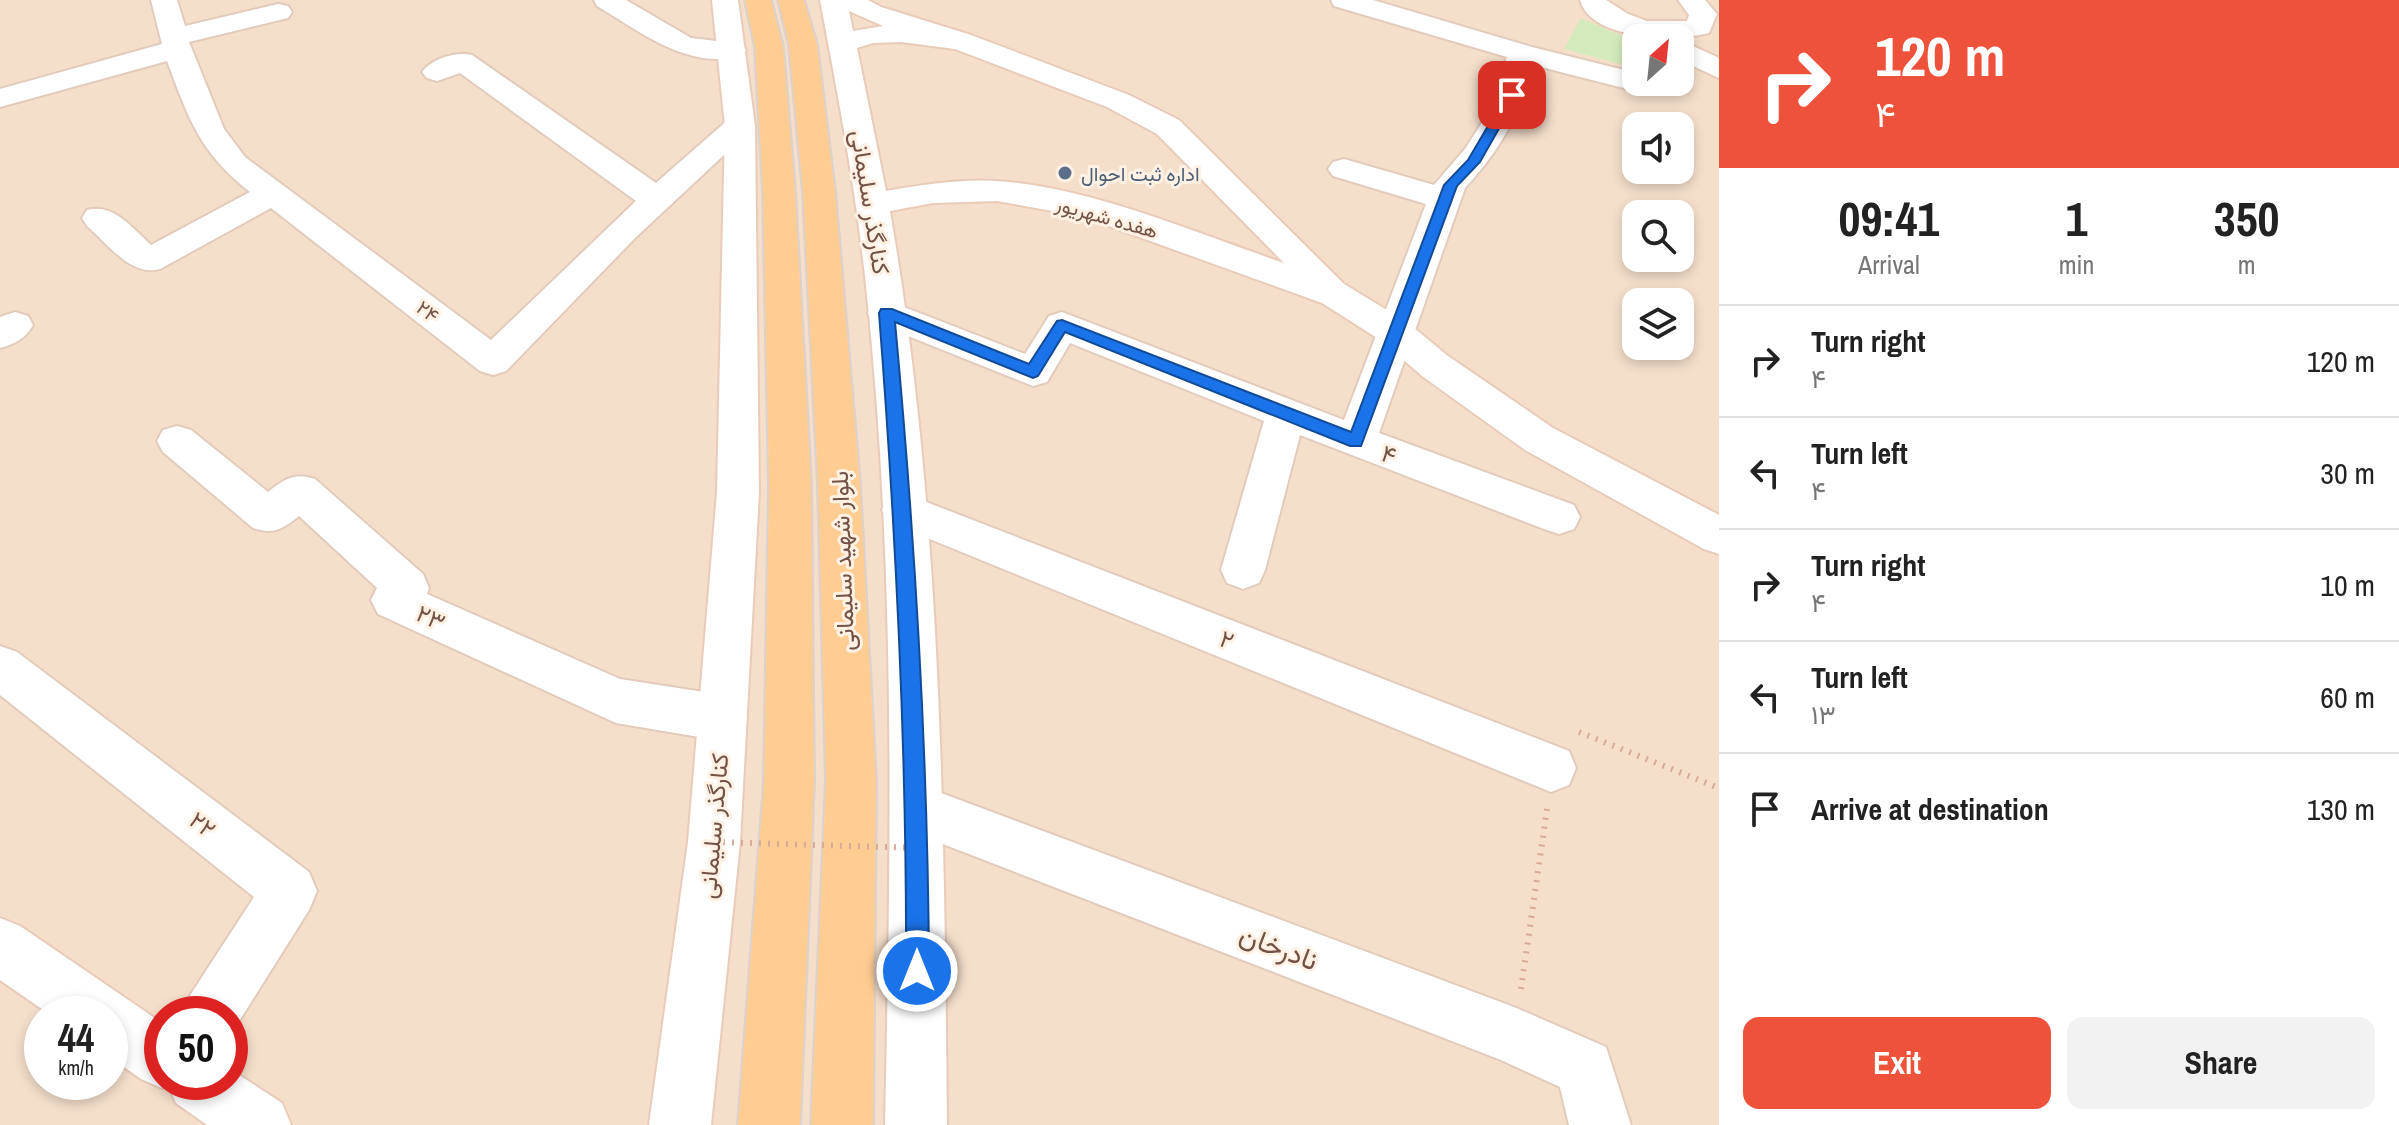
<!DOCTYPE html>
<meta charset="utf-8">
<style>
:root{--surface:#fff;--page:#f2f2f2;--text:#222;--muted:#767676;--line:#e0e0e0;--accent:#ef523a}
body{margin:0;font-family:"Archivo Narrow",Vazirmatn,sans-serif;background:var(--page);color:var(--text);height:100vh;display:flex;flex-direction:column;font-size:30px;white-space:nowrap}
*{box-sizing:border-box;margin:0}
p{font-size:26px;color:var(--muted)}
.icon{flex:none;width:44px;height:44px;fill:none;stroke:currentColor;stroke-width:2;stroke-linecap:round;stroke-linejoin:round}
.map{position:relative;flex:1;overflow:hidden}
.drawer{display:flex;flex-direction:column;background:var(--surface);width:680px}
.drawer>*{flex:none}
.banner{background:#ef523a;color:#fff;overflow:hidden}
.needle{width:52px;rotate:27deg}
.controls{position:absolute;left:1622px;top:24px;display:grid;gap:16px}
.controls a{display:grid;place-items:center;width:72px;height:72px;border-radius:16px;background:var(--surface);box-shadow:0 4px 12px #0003;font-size:40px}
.speed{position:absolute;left:24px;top:996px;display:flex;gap:16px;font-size:40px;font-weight:700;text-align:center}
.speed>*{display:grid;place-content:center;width:104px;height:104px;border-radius:50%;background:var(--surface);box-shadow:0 4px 12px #0003;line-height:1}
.speed small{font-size:20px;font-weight:400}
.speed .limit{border:12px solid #d22;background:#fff;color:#111}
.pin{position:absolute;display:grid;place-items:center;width:68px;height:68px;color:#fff;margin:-34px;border-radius:16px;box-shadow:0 4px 12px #0006}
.me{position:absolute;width:88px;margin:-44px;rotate:0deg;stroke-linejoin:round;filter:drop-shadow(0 0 6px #0008)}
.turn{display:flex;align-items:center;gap:28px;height:168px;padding:0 24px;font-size:36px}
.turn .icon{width:104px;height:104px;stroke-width:2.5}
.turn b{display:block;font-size:56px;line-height:68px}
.eta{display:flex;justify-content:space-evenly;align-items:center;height:136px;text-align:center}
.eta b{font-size:48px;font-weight:700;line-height:56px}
.button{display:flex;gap:16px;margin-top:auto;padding:16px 24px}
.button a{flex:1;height:92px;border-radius:16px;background:var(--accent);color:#fff;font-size:32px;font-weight:700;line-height:92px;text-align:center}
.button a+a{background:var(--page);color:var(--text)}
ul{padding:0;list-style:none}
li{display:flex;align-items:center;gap:24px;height:112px;padding:0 24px;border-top:2px solid var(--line)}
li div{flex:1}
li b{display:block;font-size:30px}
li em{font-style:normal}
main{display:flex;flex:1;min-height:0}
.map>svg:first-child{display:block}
.residential{fill:#f5dfcb;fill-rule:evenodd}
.green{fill:#d3ebbc}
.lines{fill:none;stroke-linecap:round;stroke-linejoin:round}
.street-casing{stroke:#e3cbbc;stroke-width:4}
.secondary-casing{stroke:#e9cbb9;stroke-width:4}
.primary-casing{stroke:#dbd2cf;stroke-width:4}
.path{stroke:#d8ab97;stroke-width:6;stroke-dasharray:2 7;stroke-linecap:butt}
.street{fill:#fff;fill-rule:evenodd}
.secondary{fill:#fff;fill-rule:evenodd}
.primary{fill:#ffcd92;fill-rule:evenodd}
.path-bridge{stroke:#d8ab97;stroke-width:6;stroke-dasharray:2 7;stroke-linecap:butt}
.route{fill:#1a73e8;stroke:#114b97;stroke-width:2}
.service-dot{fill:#5c6f8a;stroke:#fff2e4;stroke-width:3}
.labels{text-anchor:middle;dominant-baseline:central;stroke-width:6;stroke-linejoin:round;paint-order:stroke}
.far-service-label{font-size:20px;fill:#4e5e75;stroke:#fff2e4;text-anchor:start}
.far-street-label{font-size:20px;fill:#745145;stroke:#fff2e4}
.street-label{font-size:24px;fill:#745145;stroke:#fff2e4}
.near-street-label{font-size:28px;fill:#745145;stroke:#fff2e4}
</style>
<main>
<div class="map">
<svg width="1719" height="1125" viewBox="0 0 1719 1125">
<rect width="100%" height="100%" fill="#fdeedd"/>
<path class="residential" d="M 0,0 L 1719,0 L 1719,1125 L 0,1125 ZM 1636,38 L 1680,38 L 1680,82 L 1636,82 ZM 1636,126 L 1680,126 L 1680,170 L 1636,170 ZM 1636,214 L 1680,214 L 1680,258 L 1636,258 ZM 1636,302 L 1680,302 L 1680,346 L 1636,346 ZM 42,1014 L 110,1014 L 110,1082 L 42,1082 ZM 162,1014 L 230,1014 L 230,1082 L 162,1082 Z"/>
<path class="green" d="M 1581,18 L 1636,42 L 1636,68 L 1564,49 Z"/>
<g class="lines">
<g class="street-casing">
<path id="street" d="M 151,0 L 177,0 L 185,26 L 278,4 L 288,6 L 292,12 L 288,18 L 189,42 L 224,129 L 245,157 L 491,340 L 636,201 L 460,73 L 437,81 L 427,78 L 422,72 C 432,58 457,51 472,55 L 656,183 L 729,119 L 740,117 L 751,119 L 755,126 L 635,238 L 506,371 L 493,375 L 480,371 L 271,208 L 160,269 C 131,277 108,244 87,226 L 82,218 L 87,210 C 114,203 132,228 151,245 L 250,192 C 199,152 189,119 167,61 L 0,107 L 0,89 L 162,44 Z
M 594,0 L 626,0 L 691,38 L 742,44 L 746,50 L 742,56 C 687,70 641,32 597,6 Z
M 1331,0 L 1373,0 L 1532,47 L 1636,73 L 1636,82 L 1680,82 L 1680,75 L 1688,82 L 1679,92 L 1647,94 L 1533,65 C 1522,112 1498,153 1465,188 L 1379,433 L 1574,505 L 1580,517 L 1574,529 L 1559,534 L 1544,529 L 1300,435 L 1265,570 L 1259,583 L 1243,589 L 1227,583 L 1221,570 L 1264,421 L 1070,343 L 1047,382 L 1033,386 L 873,322 L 868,313 L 873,304 L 886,300 L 1025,354 L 1049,316 L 1062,312 L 1344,420 L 1426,204 L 1333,176 L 1328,169 L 1333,162 L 1344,159 L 1434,185 L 1465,149 L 1481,124 L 1507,57 L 1334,6 Z
M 15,312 L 28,316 L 33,325 C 26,338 15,344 0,348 L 0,317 Z
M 177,426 L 191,430 L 268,492 C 285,479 294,472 315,479 L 423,574 L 429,588 L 427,594 L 620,679 L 723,695 L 740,702 L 747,718 L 740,734 L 723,741 L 616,723 L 378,614 L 371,600 L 377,588 L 299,516 C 283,529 273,535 253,528 L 163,452 L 157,441 L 163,430 Z
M 903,493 L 1569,751 L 1576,768 L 1569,785 L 1551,792 L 888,522 L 882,510 L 888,498 Z
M 0,646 L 17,652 L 309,872 L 317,891 L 309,910 L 231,1034 L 230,1014 L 182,1014 L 191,994 L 254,897 L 0,695 Z
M 917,784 L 1514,1007 L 1606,1047 L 1631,1125 L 1569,1125 L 1560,1087 L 1501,1060 L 899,827 L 891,809 L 899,791 Z"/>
</g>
<g class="secondary-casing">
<path id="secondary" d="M 712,0 L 738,0 L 755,126 L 759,492 L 740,842 L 711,1125 L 649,1125 L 688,842 L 717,492 L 725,126 Z
M 820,0 L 868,0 L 881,7 L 971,35 L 1129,95 L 1179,120 L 1344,284 L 1408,323 L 1448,356 L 1553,428 L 1719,515 L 1719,554 L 1704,549 L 1525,450 L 1422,376 L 1382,341 L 1322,303 L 1081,216 L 997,201 L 933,203 L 890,211 C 942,512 944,821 947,1125 L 885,1125 C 891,845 896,564 866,286 C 856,190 838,95 820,0 ZM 849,11 L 883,26 L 853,31 ZM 901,42 L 955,49 L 1107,107 L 1157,134 L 1284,263 C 1196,233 1088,186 996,181 C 959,179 922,185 886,191 L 857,48 L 873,43 Z
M 1580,0 L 1606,0 L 1628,14 L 1647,21 L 1687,21 L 1689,15 L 1678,0 L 1705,0 L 1717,14 L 1709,33 C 1678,41 1591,41 1580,0 Z
M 1680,40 L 1719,58 L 1719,78 L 1680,60 Z
M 0,918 L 20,926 L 162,1023 L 162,1082 L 230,1082 L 230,1069 L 282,1103 L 291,1125 L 207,1125 L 176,1103 L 168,1085 L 162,1088 L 141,1079 L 110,1057 L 110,1014 L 49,1014 L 0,980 Z"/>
</g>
<g class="primary-casing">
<path id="primary" d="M 745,0 L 771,0 L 783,47 L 795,192 L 811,484 L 814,782 L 800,1125 L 738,1125 L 764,782 L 769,484 L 763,192 L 755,47 Z
M 778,0 L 804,0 L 817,45 L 835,192 L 860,485 L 876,781 L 873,1125 L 811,1125 L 826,781 L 818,485 L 803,192 L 789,45 Z"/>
</g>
<path class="path" d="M 1579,732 L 1719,788
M 1521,989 L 1547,809"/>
<use href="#street" class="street"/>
<use href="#secondary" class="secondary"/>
<use href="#primary" class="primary"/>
<path class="path-bridge" d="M 714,842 L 918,848"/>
</g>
<path class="route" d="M 1508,92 L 1518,95 L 1480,162 L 1457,186 L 1361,446 L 1350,446 L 1065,332 L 1038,376 L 1033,378 L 895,322 C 915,538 928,754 929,971 L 926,980 L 917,983 L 909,980 L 906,971 C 907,751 896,532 879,313 L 881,309 L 892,309 L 1029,364 L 1057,321 L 1062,320 L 1351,432 L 1444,185 L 1468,160 Z"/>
<circle class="service-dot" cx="1065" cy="173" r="8"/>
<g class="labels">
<g class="far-service-label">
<text x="1081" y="173">اداره ثبت احوال</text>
</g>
<g class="far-street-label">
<text transform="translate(1107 217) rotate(16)">هفده شهریور</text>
<text transform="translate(428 311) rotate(37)">۲۴</text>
</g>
<g class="street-label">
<text transform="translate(871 202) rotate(81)">کنارگذر سلیمانی</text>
<text transform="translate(1389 454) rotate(20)">۴</text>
<text transform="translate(842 561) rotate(-92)">بلوار شهید سلیمانی</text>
<text transform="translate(431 617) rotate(25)">۲۳</text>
<text transform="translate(1227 639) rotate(22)">۲</text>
<text transform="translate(203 824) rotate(38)">۲۲</text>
<text transform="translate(713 826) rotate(-85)">کنارگذر سلیمانی</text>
</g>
<g class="near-street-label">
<text transform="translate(1279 947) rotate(21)">نادرخان</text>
</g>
</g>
</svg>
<div class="controls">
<a><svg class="needle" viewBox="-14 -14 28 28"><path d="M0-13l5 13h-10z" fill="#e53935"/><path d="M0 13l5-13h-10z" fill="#767676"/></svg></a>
<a><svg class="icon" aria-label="sound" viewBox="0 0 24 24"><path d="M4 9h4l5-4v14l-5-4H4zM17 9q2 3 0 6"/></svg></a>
<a><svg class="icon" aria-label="search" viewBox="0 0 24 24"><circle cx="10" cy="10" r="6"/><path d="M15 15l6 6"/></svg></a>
<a><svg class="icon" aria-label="layers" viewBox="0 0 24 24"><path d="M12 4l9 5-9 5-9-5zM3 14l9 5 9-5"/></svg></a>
</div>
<div class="speed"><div>44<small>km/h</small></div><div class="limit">50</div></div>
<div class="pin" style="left:1512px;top:95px;background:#d93025"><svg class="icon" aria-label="arrive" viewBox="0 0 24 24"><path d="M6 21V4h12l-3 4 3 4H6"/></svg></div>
<svg class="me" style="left:917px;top:971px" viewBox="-20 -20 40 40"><circle r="17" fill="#1a73e8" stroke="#fff" stroke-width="3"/><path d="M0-11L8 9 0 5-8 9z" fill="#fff"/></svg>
</div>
<section class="drawer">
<div class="banner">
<div class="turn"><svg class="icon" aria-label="right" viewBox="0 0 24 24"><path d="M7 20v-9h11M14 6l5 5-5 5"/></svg><div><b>120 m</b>۴</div></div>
</div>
<div class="eta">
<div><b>09:41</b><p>Arrival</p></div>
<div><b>1</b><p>min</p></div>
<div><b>350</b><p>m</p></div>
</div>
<ul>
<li><svg class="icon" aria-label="right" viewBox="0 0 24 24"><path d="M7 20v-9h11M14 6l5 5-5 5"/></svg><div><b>Turn right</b><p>۴</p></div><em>120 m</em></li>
<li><svg class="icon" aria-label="left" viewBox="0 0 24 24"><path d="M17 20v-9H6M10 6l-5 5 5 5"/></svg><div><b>Turn left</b><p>۴</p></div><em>30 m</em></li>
<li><svg class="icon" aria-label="right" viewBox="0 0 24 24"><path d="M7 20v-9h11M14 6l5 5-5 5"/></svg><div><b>Turn right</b><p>۴</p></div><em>10 m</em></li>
<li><svg class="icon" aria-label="left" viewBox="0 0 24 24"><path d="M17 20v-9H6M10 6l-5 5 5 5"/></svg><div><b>Turn left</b><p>۱۳</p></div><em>60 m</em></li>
<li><svg class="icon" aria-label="arrive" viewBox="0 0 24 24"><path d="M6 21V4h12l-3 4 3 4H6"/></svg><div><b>Arrive at destination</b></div><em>130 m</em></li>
</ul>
<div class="button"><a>Exit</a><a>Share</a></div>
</section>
</main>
